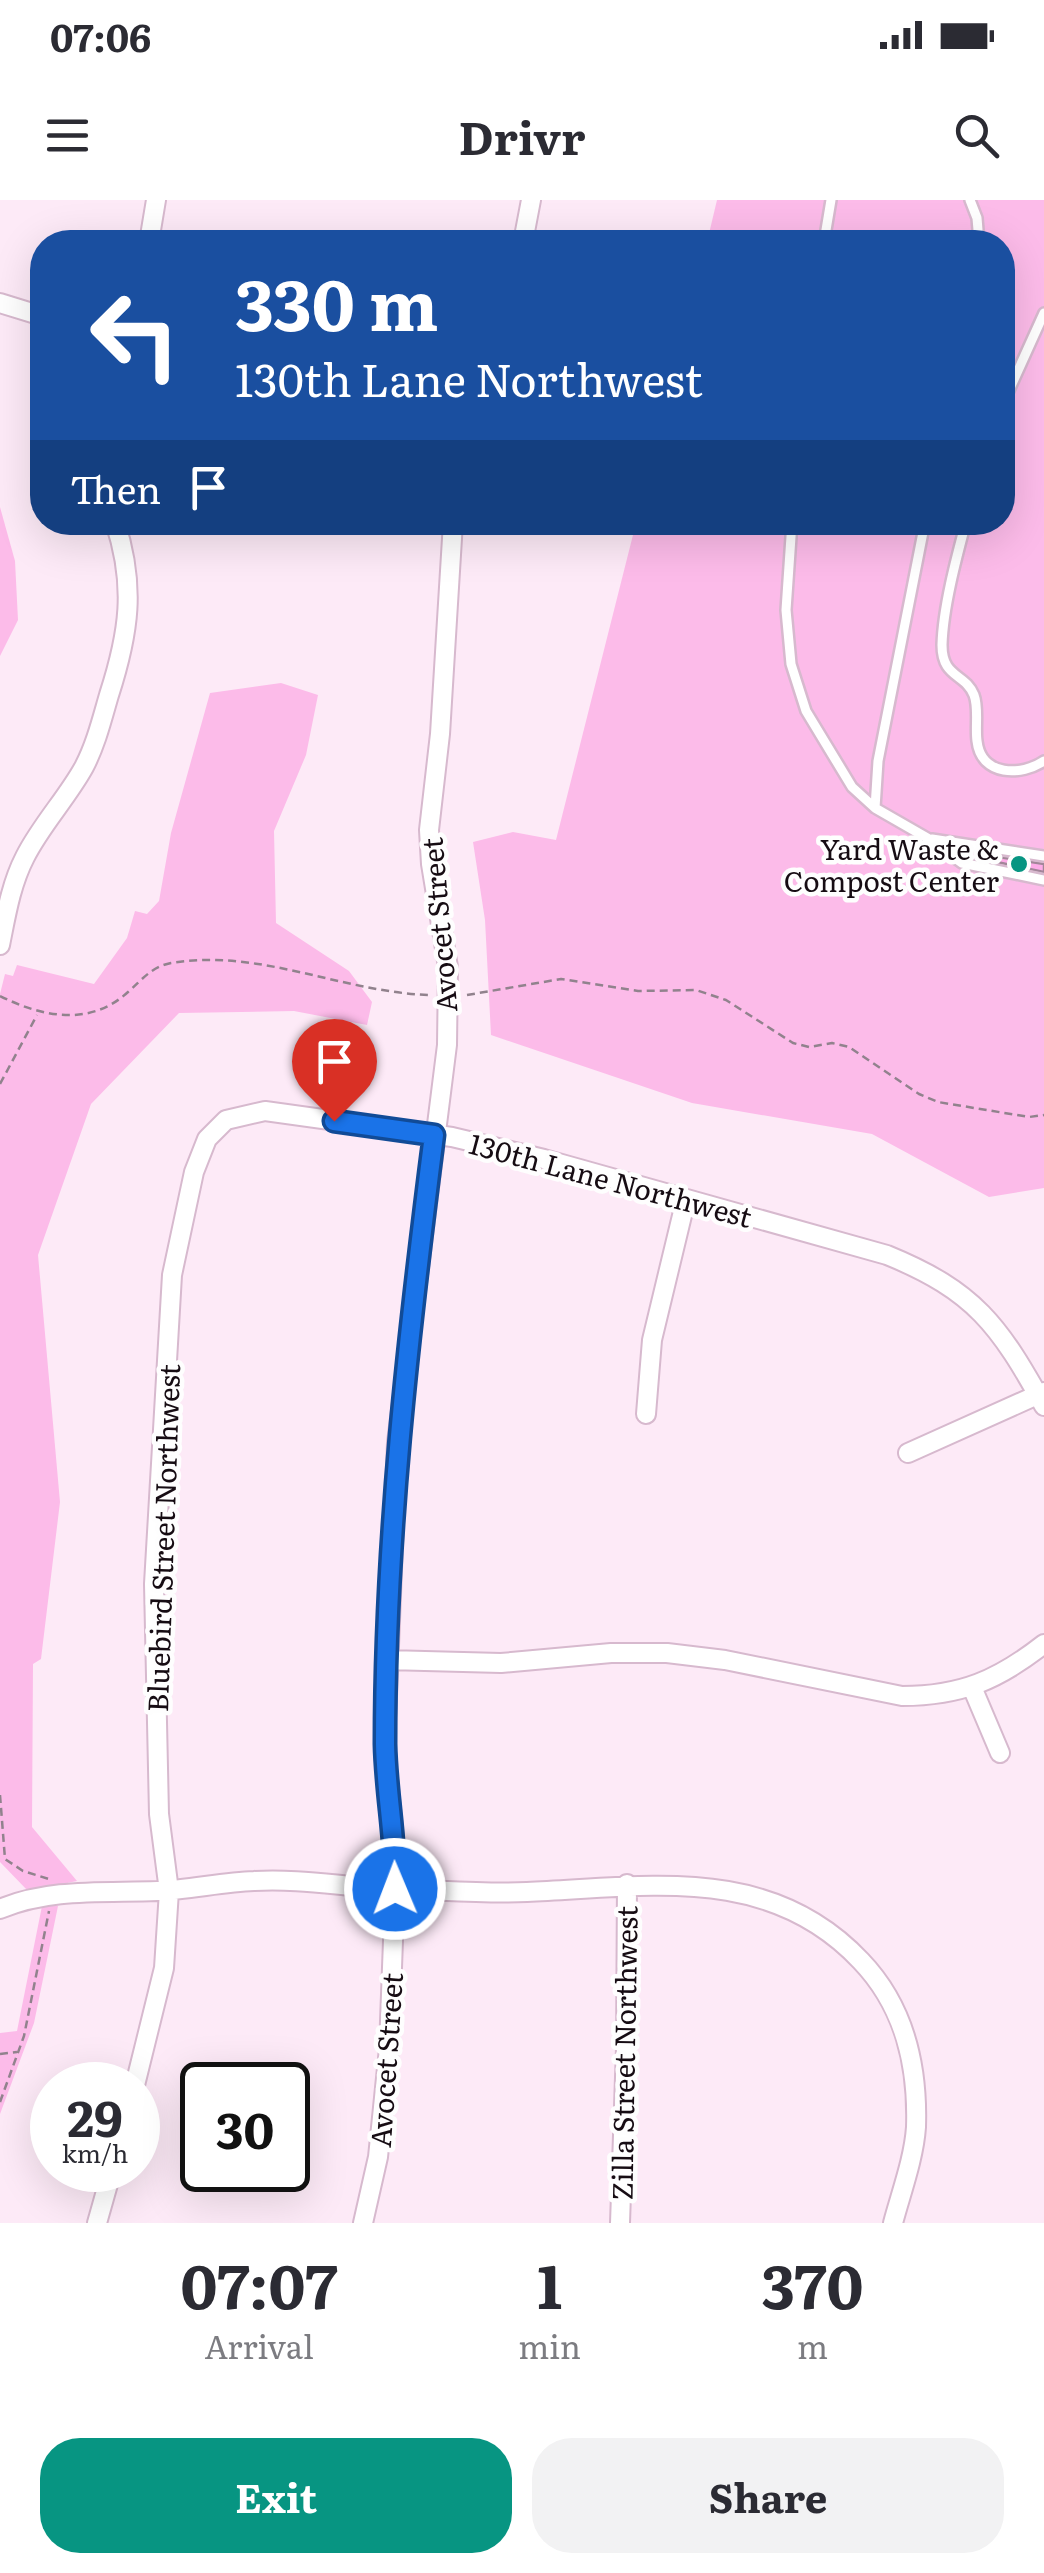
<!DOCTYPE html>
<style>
:root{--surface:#fff;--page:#f2f2f3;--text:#2b2b33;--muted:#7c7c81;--accent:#079582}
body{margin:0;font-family:Literata,serif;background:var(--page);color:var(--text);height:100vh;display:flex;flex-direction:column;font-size:38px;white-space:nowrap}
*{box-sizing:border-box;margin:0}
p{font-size:32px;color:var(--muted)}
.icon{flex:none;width:55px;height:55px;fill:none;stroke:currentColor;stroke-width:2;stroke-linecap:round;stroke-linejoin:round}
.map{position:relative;height:2023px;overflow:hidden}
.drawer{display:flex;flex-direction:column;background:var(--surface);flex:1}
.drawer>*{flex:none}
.top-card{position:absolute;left:30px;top:30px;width:985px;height:305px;border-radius:40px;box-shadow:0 10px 40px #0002;background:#1a4fa0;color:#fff;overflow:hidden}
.speed{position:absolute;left:30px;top:1862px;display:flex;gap:20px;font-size:50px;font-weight:700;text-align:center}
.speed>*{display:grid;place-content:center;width:130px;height:130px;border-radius:50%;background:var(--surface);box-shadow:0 10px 40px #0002;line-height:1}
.speed small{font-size:25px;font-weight:400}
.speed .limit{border:5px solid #111;border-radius:15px;background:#fff;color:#111}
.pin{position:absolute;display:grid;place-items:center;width:85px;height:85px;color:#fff;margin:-102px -42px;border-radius:50% 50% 50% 0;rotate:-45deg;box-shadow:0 0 10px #0007}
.pin .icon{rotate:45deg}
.me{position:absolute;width:110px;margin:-55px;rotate:359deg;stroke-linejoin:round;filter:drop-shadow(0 0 8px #0008)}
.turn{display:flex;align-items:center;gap:35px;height:210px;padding:0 40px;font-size:45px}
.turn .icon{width:130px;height:130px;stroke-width:2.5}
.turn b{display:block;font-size:70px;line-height:85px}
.then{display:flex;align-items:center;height:95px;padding:0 40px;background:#0003;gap:20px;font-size:38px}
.eta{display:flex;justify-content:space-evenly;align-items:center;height:170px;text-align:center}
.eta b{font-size:60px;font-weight:700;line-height:70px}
.cta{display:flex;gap:20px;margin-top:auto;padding:20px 40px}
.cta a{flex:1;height:115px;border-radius:40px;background:var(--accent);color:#fff;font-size:40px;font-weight:700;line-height:115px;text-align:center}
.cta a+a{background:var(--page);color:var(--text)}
.status{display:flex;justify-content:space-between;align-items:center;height:70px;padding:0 50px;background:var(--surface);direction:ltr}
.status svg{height:28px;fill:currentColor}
header{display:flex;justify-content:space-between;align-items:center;height:130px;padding:0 40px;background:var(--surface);font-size:45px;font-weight:700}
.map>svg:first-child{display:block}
.green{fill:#fcbbe9}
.building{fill:#fdace7;stroke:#a28699;stroke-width:2.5}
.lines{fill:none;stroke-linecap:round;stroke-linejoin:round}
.service-casing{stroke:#d7b9ce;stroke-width:14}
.minor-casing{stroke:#d7b9ce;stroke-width:22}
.path{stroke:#91828d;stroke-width:2.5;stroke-dasharray:8 5;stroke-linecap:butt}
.service{stroke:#fff;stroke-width:9}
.minor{stroke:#fff;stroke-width:18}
.route-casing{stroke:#114b97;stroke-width:25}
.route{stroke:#1a73e8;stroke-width:18}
.poi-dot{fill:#079582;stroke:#fefefe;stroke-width:4}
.labels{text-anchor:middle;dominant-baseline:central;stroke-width:9;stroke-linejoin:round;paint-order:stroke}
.poi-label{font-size:28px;fill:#160c13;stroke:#fefefe;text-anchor:end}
.street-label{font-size:28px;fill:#160c13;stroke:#fefefe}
</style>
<div class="status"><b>07:06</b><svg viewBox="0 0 49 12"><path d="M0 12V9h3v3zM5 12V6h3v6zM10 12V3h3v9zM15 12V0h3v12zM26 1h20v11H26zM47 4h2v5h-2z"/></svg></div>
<header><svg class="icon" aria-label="menu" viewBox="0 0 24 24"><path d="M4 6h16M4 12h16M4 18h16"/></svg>Drivr<svg class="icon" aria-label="search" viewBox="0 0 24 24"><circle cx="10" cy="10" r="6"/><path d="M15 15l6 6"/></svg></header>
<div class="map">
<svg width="1044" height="2023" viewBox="0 0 1044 2023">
<rect width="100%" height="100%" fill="#fdeaf7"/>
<path class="green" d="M 717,0 L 1044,0 L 1044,988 L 989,997 L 872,934 L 692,903 L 491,835 L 485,720 L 473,642 L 513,632 L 556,640 L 636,323 L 1002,322 L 1002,42 L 707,42 Z
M 0,307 L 15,361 L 18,420 L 0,456 Z
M 281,483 L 318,495 L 306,555 L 274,631 L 276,723 L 349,771 L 372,802 L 367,825 L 294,811 L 179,813 L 91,904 L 38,1055 L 60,1302 L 41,1459 L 33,1464 L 32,1627 L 77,1681 L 28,1691 L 0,1662 L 0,794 L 5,774 L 13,776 L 17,765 L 94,784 L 127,738 L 135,711 L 147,714 L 159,701 L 171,633 L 210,493 Z
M 42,1706 L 58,1706 L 34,1823 L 0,1914 L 0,1833 L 17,1831 Z"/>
<path class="building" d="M 998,657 L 1044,664 L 1044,672 L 997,662 Z"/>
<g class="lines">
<g class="service-casing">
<path id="service" d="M 970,0 L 977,18 L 979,42
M 824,42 L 831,0
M 1002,206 L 1044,113
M 792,322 L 786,410 L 791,464 L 806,511 L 852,587 L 875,608 L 929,639 L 962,663 L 1044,680
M 966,322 C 956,359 943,408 942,445 C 942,478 965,473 974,495 C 979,508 975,527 977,541 C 981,577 1022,576 1044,561
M 875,608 L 878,561 L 925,322
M 932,639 L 1044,656"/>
</g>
<g class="minor-casing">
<path id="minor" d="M 149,42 L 156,0
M 523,42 L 531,0
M 0,103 L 42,116
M 0,745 C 6,715 11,684 25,657 C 41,625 67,598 84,567 C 96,544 102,519 109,495 C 129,433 136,386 115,322
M 646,1214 L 652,1140 L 686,999
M 908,1253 L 1044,1192
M 387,1460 L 501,1463 L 611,1453 L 667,1453 L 725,1460 L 902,1496 C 961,1496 998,1480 1044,1444
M 972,1487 L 1000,1553
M 0,1709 C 49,1688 104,1693 157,1691 C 189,1690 222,1682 254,1681 C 302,1678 350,1688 398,1689 C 441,1690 484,1694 527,1692 C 647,1687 769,1663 861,1761 C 905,1807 918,1865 916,1927 C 914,1958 901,1993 893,2023
M 135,1885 L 164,1768 L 169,1691 L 159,1614 L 154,1384 L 172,1075 L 194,972 L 207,939 L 226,920 L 265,911 L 452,937 L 544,959 L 887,1055 C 975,1091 999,1125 1044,1206
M 97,2023 L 112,1970
M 363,2023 L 378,1957 L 389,1848 L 396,1660 L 385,1548 L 397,1242 L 447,845 L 448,767 L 431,664 L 429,630 L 440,534 L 453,322
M 620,2023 L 626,1848 L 627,1684"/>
</g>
<path class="path" d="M 467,795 L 561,779 L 638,791 L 696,790 L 726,800 L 793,843 L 809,847 L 832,843 L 849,847 L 919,894 L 938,902 L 1029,917 L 1044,915
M 0,796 C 42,817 90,827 128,792 C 143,779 151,767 171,763 C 260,748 341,792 429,795
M 0,884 L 37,815
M 0,1595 L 5,1659 L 23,1671 L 49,1679
M 0,1854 L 17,1852
M 0,1902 L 24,1836 L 49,1711"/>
<use href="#service" class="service"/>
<use href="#minor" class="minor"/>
</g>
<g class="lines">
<g class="route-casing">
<path id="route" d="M 334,921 L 434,935 C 408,1137 385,1340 385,1544 C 386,1593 396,1641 395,1689"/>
</g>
<use href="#route" class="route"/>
</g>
<circle class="poi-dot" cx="1019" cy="664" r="10"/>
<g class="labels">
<g class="poi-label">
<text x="999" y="648">Yard Waste &amp;<tspan x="999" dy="32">Compost Center</tspan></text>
</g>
<g class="street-label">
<text transform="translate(438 725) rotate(-95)">Avocet Street</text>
<text transform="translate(611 979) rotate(15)">130th Lane Northwest</text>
<text transform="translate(162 1338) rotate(-88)">Bluebird Street Northwest</text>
<text transform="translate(623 1853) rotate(-89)">Zilla Street Northwest</text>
<text transform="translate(385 1860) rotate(-86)">Avocet Street</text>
</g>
</g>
</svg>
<div class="speed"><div>29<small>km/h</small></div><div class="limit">30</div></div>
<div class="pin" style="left:334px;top:921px;background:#d93025"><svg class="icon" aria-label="arrive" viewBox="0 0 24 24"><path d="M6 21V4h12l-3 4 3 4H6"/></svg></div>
<svg class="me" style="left:395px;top:1689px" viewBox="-20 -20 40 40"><circle r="17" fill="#1a73e8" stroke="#fff" stroke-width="3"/><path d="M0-11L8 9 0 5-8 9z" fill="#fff"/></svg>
<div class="top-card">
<div class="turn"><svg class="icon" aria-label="left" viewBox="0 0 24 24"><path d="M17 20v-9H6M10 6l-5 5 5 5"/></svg><div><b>330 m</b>130th Lane Northwest</div></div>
<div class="then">Then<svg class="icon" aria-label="arrive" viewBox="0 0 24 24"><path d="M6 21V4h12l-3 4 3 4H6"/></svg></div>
</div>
</div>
<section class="drawer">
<div class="eta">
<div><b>07:07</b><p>Arrival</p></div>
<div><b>1</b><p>min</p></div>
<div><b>370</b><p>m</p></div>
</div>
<div class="cta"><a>Exit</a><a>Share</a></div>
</section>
